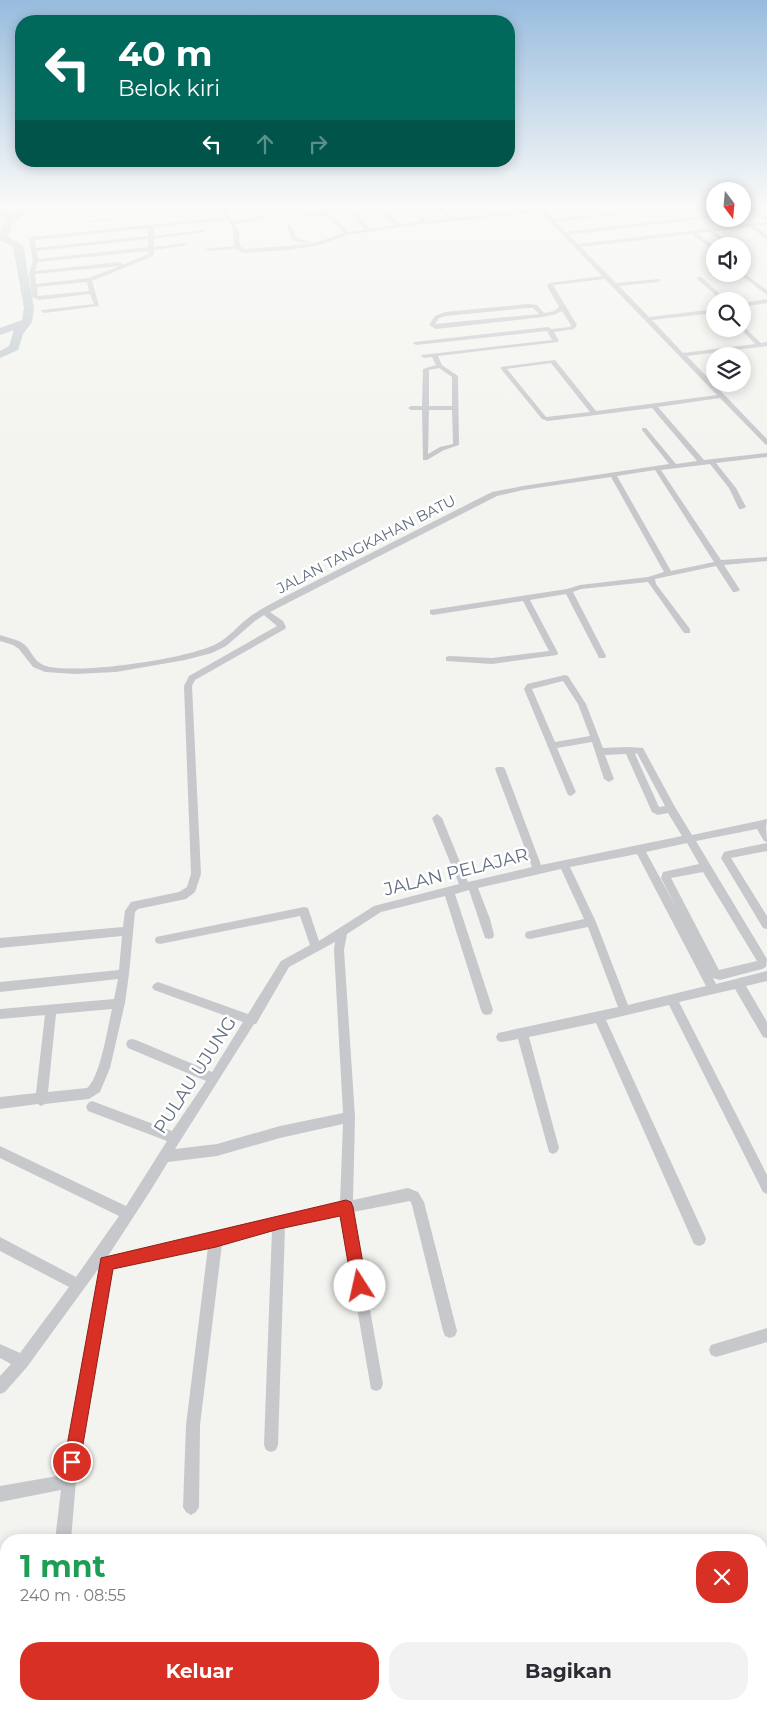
<!DOCTYPE html>
<html lang="id">
<meta charset="utf-8">
<style>
:root{--surface:#fff;--page:#f2f2f3;--text:#2b2b33;--muted:#7c7c81;--accent:#d93025}
body{margin:0;font-family:Montserrat,sans-serif;background:var(--page);color:var(--text);height:100vh;display:flex;flex-direction:column;font-size:19px;white-space:nowrap}
*{box-sizing:border-box;margin:0}
p{font-size:16px;color:var(--muted)}
.icon{flex:none;width:28px;height:28px;fill:none;stroke:currentColor;stroke-width:2;stroke-linecap:round;stroke-linejoin:round}
.map{position:relative;flex:1;overflow:hidden}
.details{position:absolute;left:0px;top:1534px;width:768px;height:176px;display:flex;flex-direction:column;background:var(--surface);border-radius:20px 20px 0 0;box-shadow:0 2px 12px #0003}
.details>*{flex:none}
.hud{position:absolute;left:15px;top:15px;width:500px;height:152px;border-radius:20px;box-shadow:0 2px 12px #0003;background:#00695c;color:#fff;overflow:hidden}
.needle{width:32px;rotate:164deg}
.controls{position:absolute;left:706px;top:182px;display:grid;gap:10px}
.controls a{display:grid;place-items:center;width:45px;height:45px;border-radius:50%;background:var(--surface);box-shadow:0 2px 12px #0003;font-size:25px}
.pin{position:absolute;display:grid;place-items:center;width:42px;height:42px;color:#fff;margin:-21px;border:2px solid #fff;border-radius:50%;box-shadow:0 1px 5px #0007}
.me{position:absolute;width:55px;margin:-28px;rotate:350deg;stroke-linejoin:round;filter:drop-shadow(0 0 4px #0008)}
.turn{display:flex;align-items:center;gap:18px;height:105px;padding:0 20px;font-size:22px}
.turn .icon{width:65px;height:65px;stroke-width:2.5}
.turn b{display:block;font-size:35px;line-height:42px}
.lanes{display:flex;align-items:center;height:48px;padding:0 20px;background:#0003;justify-content:center;gap:25px;direction:ltr}
.lanes .off{opacity:.35}
.round{display:grid;place-items:center;flex:none;width:52px;height:52px;border-radius:20px;background:var(--page)}
.summary{display:flex;align-items:center;justify-content:space-between;height:85px;padding:0 20px}
h1{font-size:30px;font-weight:700;line-height:38px;color:#1e9e55}
.cta{display:flex;gap:10px;margin-top:auto;padding:10px 20px}
.cta a{flex:1;height:58px;border-radius:20px;background:var(--accent);color:#fff;font-size:20px;font-weight:700;line-height:58px;text-align:center}
.cta a+a{background:var(--page);color:var(--text)}
.map>svg:first-child{display:block}
.lines{fill:none;stroke-linecap:round;stroke-linejoin:round}
.river{fill:#c1c9d0;fill-rule:evenodd}
.street{fill:#c6c8cc;fill-rule:evenodd}
.route{fill:#d93025;stroke:#8d1f18}
.labels{text-anchor:middle;dominant-baseline:central;stroke-width:5;stroke-linejoin:round;paint-order:stroke}
.far-street-label{font-size:15px;fill:#616f82;stroke:#fff}
.street-label{font-size:18px;fill:#616f82;stroke:#fff}
</style>
<div class="map">
<svg width="767" height="1709" viewBox="0 0 767 1709">
<rect width="100%" height="100%" fill="#f3f4ef"/>
<g class="lines">
<path class="river" d="M 23,207 L 34,207 C 21,220 13,216 8,237 L 23,245 L 34,308 L 32,322 L 23,334 L 18,350 L 0,358 L 0,351 L 9,346 L 14,330 L 0,335 L 0,328 L 22,320 L 24,308 L 13,247 L 0,240 L 1,226 L 6,218 L 0,217 L 0,211 L 11,214 Z"/>
<path class="street" d="M 118,207 L 132,207 L 82,213 L 80,212 Z
M 198,207 L 210,207 L 86,223 L 84,222 Z
M 218,207 L 222,207 L 234,221 L 260,218 L 253,207 L 257,207 L 265,217 L 262,220 L 236,224 L 239,234 L 240,246 L 244,249 L 288,246 L 315,243 L 344,233 L 327,216 L 291,217 L 289,216 L 325,213 L 320,207 L 324,207 L 348,232 L 365,230 L 346,207 L 350,207 L 370,229 L 395,225 L 378,209 L 379,207 L 382,207 L 400,224 L 421,222 L 407,207 L 412,207 L 426,221 L 449,219 L 435,207 L 440,207 L 454,218 L 538,209 L 537,207 L 542,207 L 554,219 L 669,207 L 682,207 L 556,222 L 566,232 L 715,215 L 715,217 L 569,235 L 578,244 L 767,222 L 767,224 L 755,226 L 767,235 L 767,240 L 750,227 L 714,231 L 731,244 L 730,246 L 727,246 L 709,232 L 697,233 L 715,247 L 715,252 L 692,234 L 581,247 L 616,283 L 660,279 L 660,281 L 658,282 L 619,286 L 649,317 L 715,309 L 715,313 L 652,320 L 683,353 L 755,344 L 741,329 L 743,326 L 761,343 L 767,342 L 767,346 L 687,356 L 767,439 L 767,445 L 765,444 L 720,398 L 658,407 L 704,460 L 767,453 L 767,457 L 716,463 L 736,488 L 746,507 L 742,509 L 739,509 L 729,488 L 710,464 L 661,470 L 721,560 L 767,557 L 767,561 L 724,565 L 740,590 L 736,592 L 733,592 L 716,566 L 655,579 L 656,584 L 690,629 L 690,633 L 684,633 L 648,582 L 581,589 L 573,592 L 606,656 L 605,658 L 599,658 L 598,656 L 566,594 L 530,600 L 558,653 L 557,655 L 492,664 L 446,661 L 446,657 L 449,656 L 492,658 L 549,651 L 523,601 L 433,615 L 430,614 L 430,610 L 567,589 L 580,585 L 648,577 L 664,572 L 611,477 L 523,490 L 497,496 L 270,612 L 283,621 L 286,627 L 285,629 L 195,680 L 192,686 L 201,874 L 195,892 L 186,899 L 138,909 L 135,912 L 129,974 L 125,1003 L 110,1068 L 100,1092 L 89,1099 L 45,1104 L 41,1106 L 38,1104 L 0,1109 L 0,1097 L 36,1093 L 45,1015 L 0,1019 L 0,1009 L 114,999 L 118,979 L 0,992 L 0,982 L 119,970 L 122,936 L 0,948 L 0,938 L 123,927 L 125,911 L 131,902 L 179,892 L 187,887 L 191,874 L 184,686 L 189,676 L 277,626 L 264,615 L 255,621 L 226,646 L 212,653 L 185,660 L 116,672 L 75,674 L 45,672 L 33,667 L 19,649 L 13,645 L 0,641 L 0,635 C 8,638 18,639 25,645 C 32,652 35,663 46,666 C 77,675 190,659 218,643 C 229,637 238,626 247,619 C 257,611 269,605 280,599 L 492,492 L 523,486 L 669,464 L 642,430 L 642,428 L 646,428 L 676,464 L 697,461 L 652,408 L 548,421 L 542,419 L 501,369 L 501,367 L 555,360 L 596,411 L 717,395 L 605,279 L 553,285 L 577,325 L 574,329 L 554,332 L 559,341 L 558,342 L 438,356 L 442,365 L 458,376 L 459,445 L 444,450 L 427,460 L 423,460 L 422,410 L 411,410 L 408,408 L 411,406 L 422,406 L 423,369 L 436,365 L 432,357 L 424,358 L 421,356 L 422,355 L 552,340 L 547,331 L 416,345 L 413,343 L 414,342 L 548,327 L 551,329 L 570,327 L 571,325 L 562,311 L 556,314 L 543,317 L 436,329 L 429,325 L 435,316 L 445,312 L 528,304 L 537,305 L 544,313 L 554,311 L 559,307 L 547,286 L 549,283 L 602,276 L 541,212 L 406,226 L 348,235 L 316,246 L 288,250 L 243,253 L 236,249 L 208,251 L 205,249 L 234,246 L 233,229 L 228,220 L 154,227 L 154,236 L 202,230 L 205,232 L 154,239 L 154,247 L 186,243 L 189,245 L 154,250 L 153,256 L 92,281 L 99,306 L 44,313 L 41,311 L 42,310 L 94,304 L 90,294 L 39,300 L 32,297 L 29,273 L 33,261 L 29,239 L 32,237 L 226,217 ZM 148,228 L 148,236 L 36,248 L 35,240 ZM 148,239 L 148,247 L 38,259 L 37,251 ZM 148,251 L 148,254 L 122,265 L 120,262 L 35,271 L 38,262 ZM 120,266 L 88,278 L 36,284 L 35,274 ZM 87,282 L 89,291 L 38,296 L 37,287 ZM 528,308 L 533,308 L 539,314 L 435,324 L 439,318 L 446,316 ZM 551,363 L 590,412 L 546,417 L 507,369 ZM 439,368 L 452,377 L 452,406 L 429,406 L 429,370 ZM 429,410 L 452,410 L 453,444 L 440,447 L 428,454 ZM 655,470 L 714,562 L 671,571 L 617,476 ZM 112,1009 C 108,1026 100,1078 87,1088 L 48,1092 L 56,1014 Z
M 748,207 L 753,207 L 767,218 L 767,221 Z
M 286,225 L 290,225 L 297,239 L 308,241 L 308,243 L 293,241 Z
M 742,272 L 767,290 L 767,295 L 740,274 L 742,274 Z
M 697,277 L 701,277 L 728,301 L 722,301 L 697,279 Z
M 767,299 L 767,303 L 742,307 L 742,303 Z
M 565,675 L 568,676 L 586,704 L 603,748 L 629,747 L 643,748 L 675,807 L 692,835 L 767,819 L 766,827 L 767,842 L 764,841 L 757,829 L 696,841 L 767,959 L 766,967 L 762,969 L 720,980 L 713,978 L 716,984 L 767,971 L 767,981 L 746,986 L 767,1022 L 767,1038 L 763,1037 L 735,989 L 679,1002 L 767,1175 L 767,1194 L 763,1192 L 669,1005 L 606,1020 L 704,1234 L 706,1239 L 704,1244 L 699,1246 L 694,1244 L 596,1023 L 529,1037 L 559,1148 L 557,1152 L 553,1154 L 549,1152 L 518,1039 L 502,1042 L 498,1041 L 496,1037 L 498,1033 L 618,1007 L 588,927 L 530,939 L 526,938 L 525,935 L 526,932 L 530,931 L 584,919 L 561,869 L 478,888 L 490,919 L 494,935 L 493,938 L 489,939 L 485,938 L 469,890 L 455,894 L 493,1010 L 491,1014 L 487,1015 L 483,1014 L 481,1010 L 445,896 L 381,912 L 347,934 L 344,950 L 355,1117 L 353,1200 L 408,1188 L 418,1192 L 424,1202 L 457,1331 L 455,1336 L 450,1338 L 445,1336 L 443,1331 L 412,1205 L 410,1201 L 353,1212 L 383,1384 L 381,1389 L 376,1391 L 371,1389 L 341,1215 L 285,1227 L 278,1445 L 276,1450 L 271,1452 L 266,1450 L 264,1445 L 272,1230 L 222,1244 L 200,1425 L 199,1507 L 196,1512 L 191,1515 L 186,1512 L 183,1507 L 186,1425 L 208,1247 L 113,1268 L 76,1481 L 71,1540 L 55,1540 L 61,1490 L 0,1502 L 0,1486 L 63,1475 L 99,1268 L 27,1367 L 5,1392 L 0,1394 L 0,1376 L 11,1364 L 0,1358 L 0,1344 L 20,1353 L 69,1287 L 0,1251 L 0,1237 L 76,1277 L 119,1216 L 0,1158 L 0,1146 L 126,1206 L 167,1141 L 88,1111 L 86,1107 L 88,1103 L 92,1101 L 172,1131 L 206,1081 L 128,1048 L 126,1044 L 128,1040 L 132,1039 L 136,1040 L 212,1072 L 243,1022 L 154,990 L 152,987 L 154,984 L 158,982 L 248,1014 L 281,961 L 310,945 L 300,916 L 160,944 L 156,943 L 155,940 L 156,937 L 304,907 L 308,908 L 319,941 L 374,906 L 459,884 L 432,818 L 437,814 L 442,818 L 468,882 L 532,867 L 495,769 L 497,767 L 503,767 L 505,769 L 541,865 L 682,836 L 668,813 L 658,815 L 652,812 L 626,754 L 605,755 L 614,779 L 609,782 L 604,779 L 592,742 L 557,748 L 576,792 L 571,796 L 568,795 L 524,689 L 527,684 ZM 563,681 L 578,704 L 590,736 L 555,742 L 532,689 ZM 637,753 L 665,806 L 659,807 L 635,754 ZM 687,843 L 699,864 L 663,872 L 661,878 L 677,909 L 646,852 ZM 637,854 L 706,986 L 628,1005 L 596,922 L 570,867 ZM 703,872 L 757,961 L 719,970 L 671,878 ZM 335,942 L 334,950 L 343,1113 L 280,1126 L 217,1144 L 175,1149 L 254,1024 L 256,1024 L 289,967 ZM 343,1124 L 340,1202 L 279,1216 L 216,1232 L 108,1256 L 149,1193 L 168,1162 L 217,1156 L 280,1138 Z
M 767,843 L 767,851 L 731,858 L 767,916 L 767,929 L 763,928 L 721,858 L 724,852 L 728,851 Z
M 767,1328 L 767,1342 L 716,1357 L 711,1355 L 709,1350 L 711,1345 Z"/>
</g>
<linearGradient id="sky" x2="0" y2="1"><stop stop-color="#98bcde"/><stop offset="0.46" stop-color="#fafaf8"/><stop offset="1" stop-color="#fafaf8" stop-opacity="0"/></linearGradient>
<rect width="767" height="446" fill="url(#sky)"/>
<path class="route" d="M 346,1200 L 351,1202 L 353,1207 L 367,1286 L 365,1291 L 360,1294 L 354,1291 L 352,1286 L 340,1216 L 279,1229 L 216,1247 L 113,1269 L 80,1462 L 78,1468 L 72,1471 L 66,1468 L 64,1462 L 101,1258 Z"/>
<g class="labels">
<g class="far-street-label">
<text transform="translate(366 544) rotate(-27)">JALAN TANGKAHAN BATU</text>
</g>
<g class="street-label">
<text transform="translate(456 872) rotate(-14)">JALAN PELAJAR</text>
<text transform="translate(195 1075) rotate(-57)">PULAU UJUNG</text>
</g>
</g>
</svg>
<div class="controls">
<a><svg class="needle" viewBox="-14 -14 28 28"><path d="M0-13l5 13h-10z" fill="#e53935"/><path d="M0 13l5-13h-10z" fill="#7c7c81"/></svg></a>
<a><svg class="icon" aria-label="sound" viewBox="0 0 24 24"><path d="M4 9h4l5-4v14l-5-4H4zM17 9q2 3 0 6"/></svg></a>
<a><svg class="icon" aria-label="search" viewBox="0 0 24 24"><circle cx="10" cy="10" r="6"/><path d="M15 15l6 6"/></svg></a>
<a><svg class="icon" aria-label="layers" viewBox="0 0 24 24"><path d="M12 4l9 5-9 5-9-5zM3 14l9 5 9-5"/></svg></a>
</div>
<div class="pin" style="left:72px;top:1462px;background:#d93025"><svg class="icon" aria-label="arrive" viewBox="0 0 24 24"><path d="M6 21V4h12l-3 4 3 4H6"/></svg></div>
<svg class="me" style="left:360px;top:1286px" viewBox="-20 -20 40 40"><circle r="19" fill="#fff"/><path d="M0-13L10 11 0 6-10 11z" fill="#d93025"/></svg>
<div class="hud">
<div class="turn"><svg class="icon" aria-label="left" viewBox="0 0 24 24"><path d="M17 20v-9H6M10 6l-5 5 5 5"/></svg><div><b>40 m</b>Belok kiri</div></div>
<div class="lanes"><svg class="icon" aria-label="left" viewBox="0 0 24 24"><path d="M17 20v-9H6M10 6l-5 5 5 5"/></svg><svg class="icon off" aria-label="ahead" viewBox="0 0 24 24"><path d="M12 20V5M6 11l6-6 6 6"/></svg><svg class="icon off" aria-label="right" viewBox="0 0 24 24"><path d="M7 20v-9h11M14 6l5 5-5 5"/></svg></div>
</div>
<section class="details">
<div class="summary"><div><h1>1 mnt</h1><p>240 m · 08:55</p></div><a class="round" style="background:#d93025;color:#fff"><svg class="icon" aria-label="close" viewBox="0 0 24 24"><path d="M6 6l12 12M18 6L6 18"/></svg></a></div>
<div class="cta"><a>Keluar</a><a>Bagikan</a></div>
</section>
</div>
